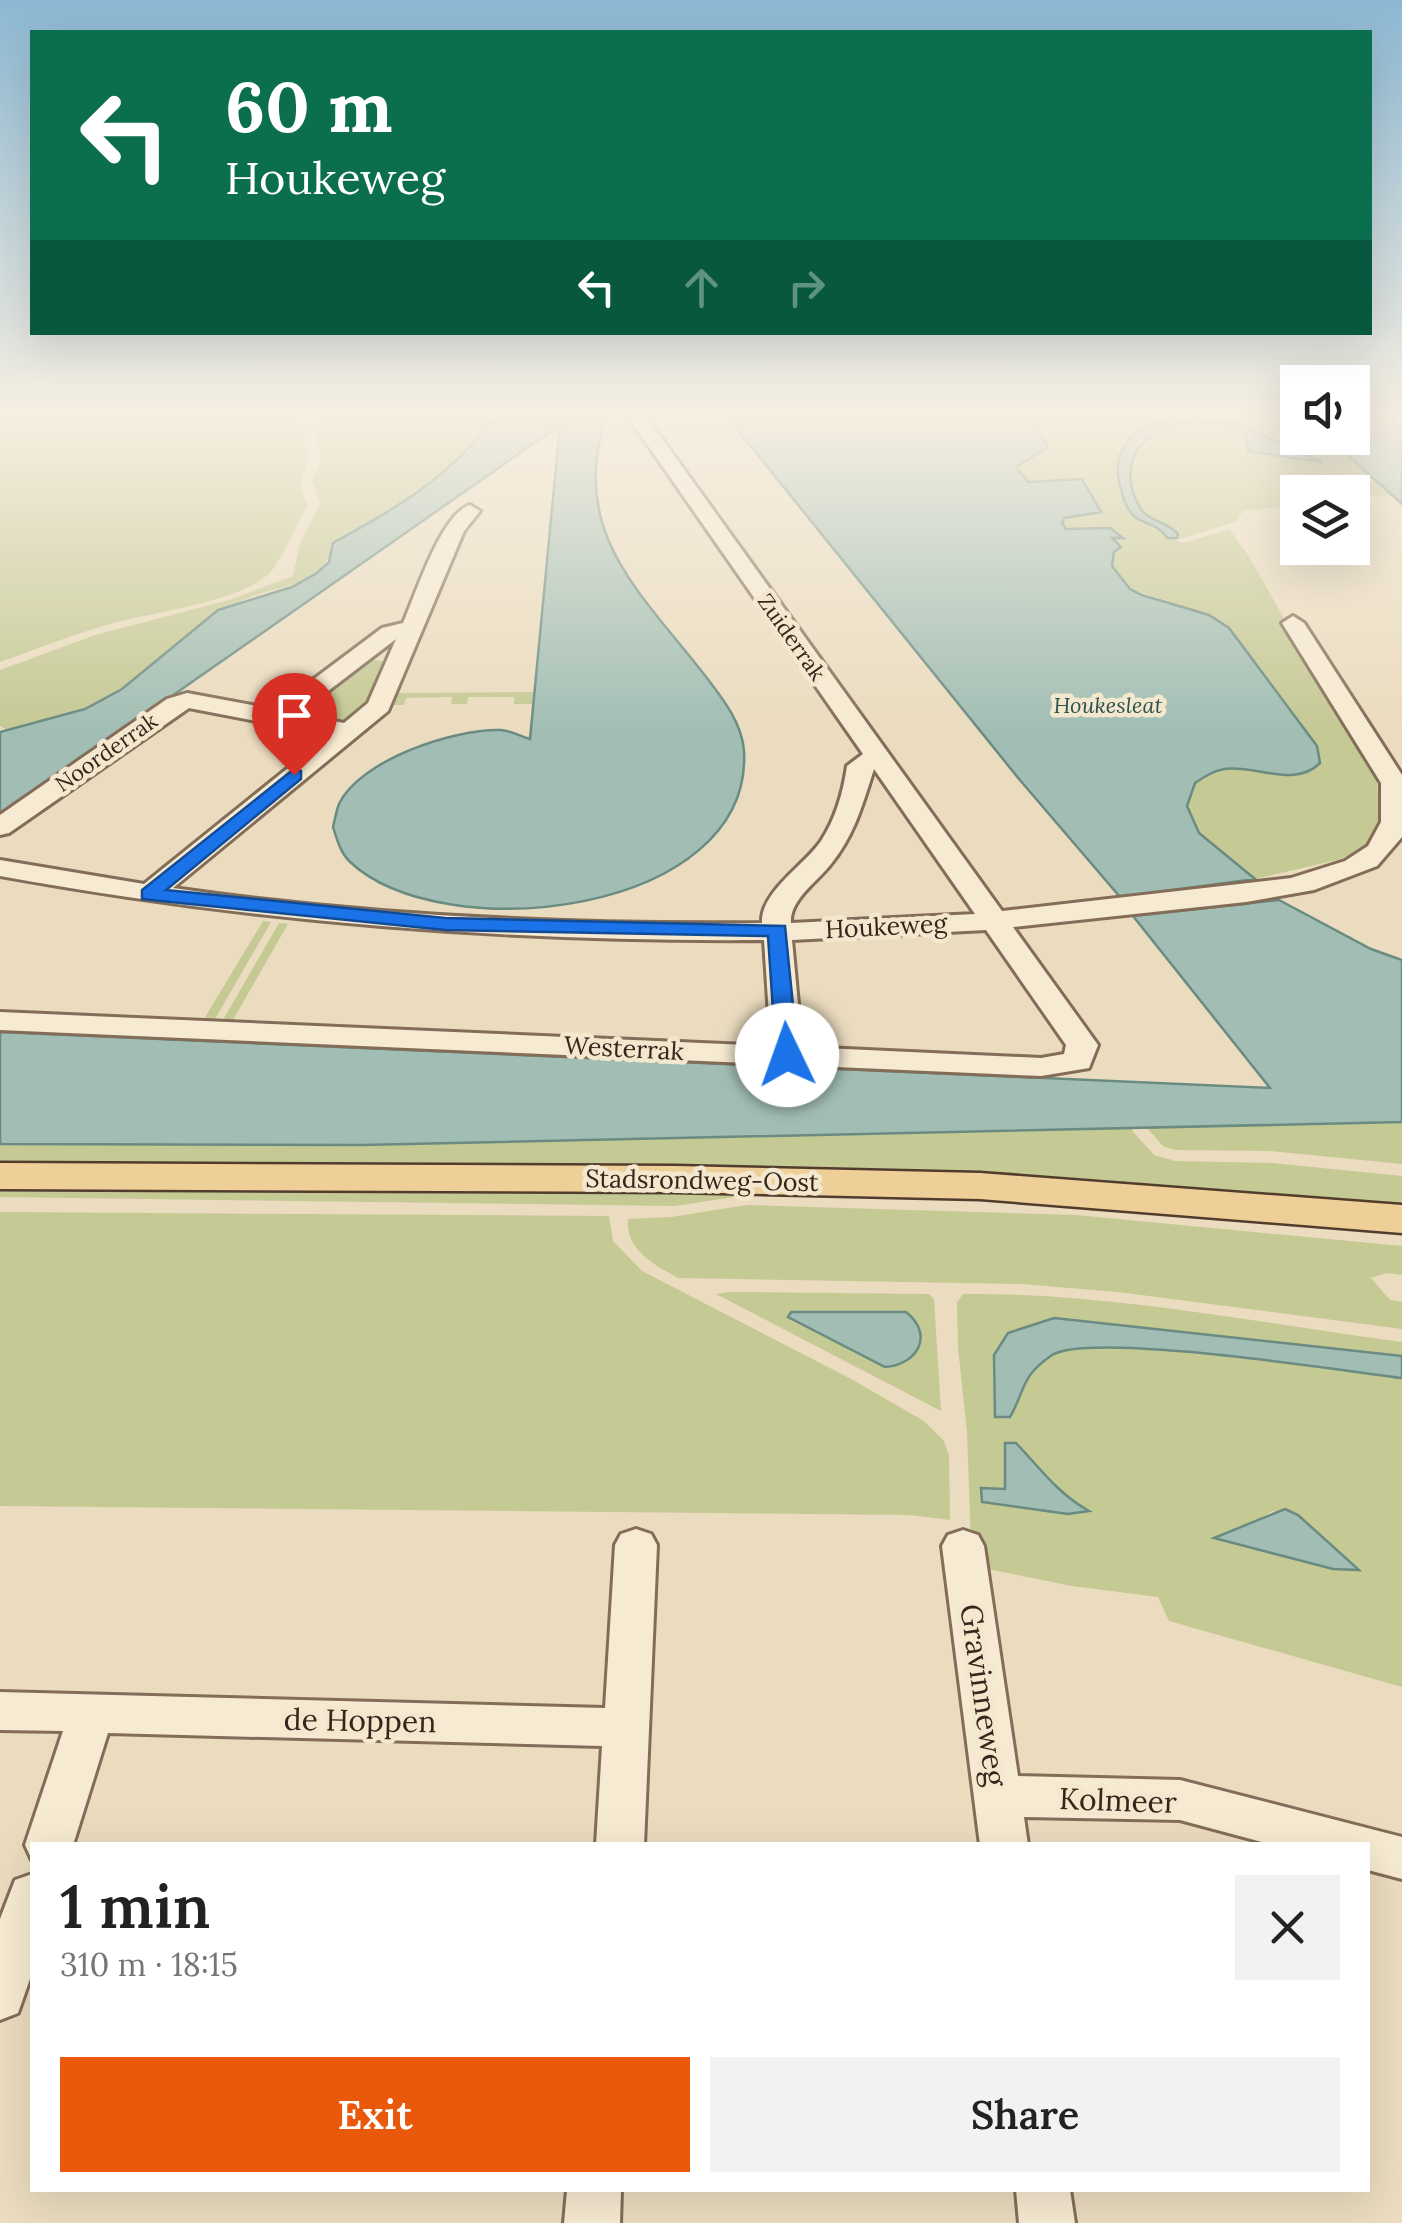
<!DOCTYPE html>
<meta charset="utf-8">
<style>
:root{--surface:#fff;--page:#f2f2f2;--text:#222;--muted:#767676;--accent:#ea580c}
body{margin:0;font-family:Lora,serif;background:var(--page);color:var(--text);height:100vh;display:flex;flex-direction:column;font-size:38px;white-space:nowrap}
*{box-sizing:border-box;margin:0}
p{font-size:32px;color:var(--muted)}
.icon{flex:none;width:55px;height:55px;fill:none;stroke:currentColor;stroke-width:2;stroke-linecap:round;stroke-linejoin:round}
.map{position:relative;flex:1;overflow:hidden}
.drawer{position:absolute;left:30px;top:1842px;width:1340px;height:350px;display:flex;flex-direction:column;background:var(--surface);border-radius:0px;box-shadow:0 10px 40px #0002}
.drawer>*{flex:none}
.hud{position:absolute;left:30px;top:30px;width:1342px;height:305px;border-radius:0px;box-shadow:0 10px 40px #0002;background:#0b6e4f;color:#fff;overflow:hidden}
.tools{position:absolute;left:1280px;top:365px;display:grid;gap:20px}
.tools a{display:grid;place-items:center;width:90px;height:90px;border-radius:0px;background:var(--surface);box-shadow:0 10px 40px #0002;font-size:50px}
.pin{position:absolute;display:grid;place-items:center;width:85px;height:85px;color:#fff;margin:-102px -42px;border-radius:50% 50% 50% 0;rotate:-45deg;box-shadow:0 0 10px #0007}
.pin .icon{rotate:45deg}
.me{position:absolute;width:110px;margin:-55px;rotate:357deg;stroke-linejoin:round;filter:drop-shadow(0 0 8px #0008)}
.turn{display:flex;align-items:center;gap:35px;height:210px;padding:0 30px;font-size:45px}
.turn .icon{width:130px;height:130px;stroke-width:2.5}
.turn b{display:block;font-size:70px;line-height:85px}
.lanes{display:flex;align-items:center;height:95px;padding:0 30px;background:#0003;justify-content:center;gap:50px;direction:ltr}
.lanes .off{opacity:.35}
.round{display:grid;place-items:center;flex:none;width:105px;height:105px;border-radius:0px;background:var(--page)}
.summary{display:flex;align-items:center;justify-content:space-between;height:170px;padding:0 30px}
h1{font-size:60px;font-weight:600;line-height:75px}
.action{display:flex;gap:20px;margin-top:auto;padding:20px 30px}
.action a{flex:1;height:115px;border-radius:0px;background:var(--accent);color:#fff;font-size:40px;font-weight:600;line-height:115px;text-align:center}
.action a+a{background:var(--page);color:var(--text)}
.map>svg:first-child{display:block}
.green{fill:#c5c994;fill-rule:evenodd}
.water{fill:#a2beb4;stroke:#6a8b81;stroke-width:2.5}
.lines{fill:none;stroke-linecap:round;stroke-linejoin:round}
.minor-casing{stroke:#836d58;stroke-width:6}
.major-casing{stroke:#513c2d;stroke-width:5}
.minor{fill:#f7ead2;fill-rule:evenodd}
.major{fill:#eecf98;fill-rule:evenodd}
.route{fill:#1a73e8;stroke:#114b97;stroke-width:2.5}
.labels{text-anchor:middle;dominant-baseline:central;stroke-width:9;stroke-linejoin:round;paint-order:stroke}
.far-street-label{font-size:22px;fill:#33261c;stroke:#f3e7ce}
.far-water-label{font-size:22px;font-style:italic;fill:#2c534e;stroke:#f3e7ce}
.street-label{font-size:25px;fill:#33261c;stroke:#f3e7ce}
.near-street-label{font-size:30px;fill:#33261c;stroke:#f3e7ce}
</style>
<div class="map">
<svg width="1402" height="2223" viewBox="0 0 1402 2223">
<rect width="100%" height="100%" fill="#ebdcbf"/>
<path class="green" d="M 0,418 L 298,418 L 309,460 L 300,481 L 307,506 C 298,522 280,563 270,573 C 238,602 159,611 117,622 C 77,633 39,648 0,662 Z
M 311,418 L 493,418 C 450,478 396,507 333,543 C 323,590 277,583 242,601 C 189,627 145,681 89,707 C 64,719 33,723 7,730 L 0,726 L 0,670 L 95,635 L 229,600 L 293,576 L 300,543 L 320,504 L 312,480 L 322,458 Z
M 1040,418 L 1266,418 L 1297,431 L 1298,438 C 1335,438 1367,468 1390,495 L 1353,499 L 1352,492 L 1298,492 L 1297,505 L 1243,511 L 1236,522 L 1176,540 L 1184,543 L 1229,529 L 1248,555 L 1377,781 L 1380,822 L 1375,841 L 1341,859 L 1255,879 L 1199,833 L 1187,806 C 1189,799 1191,788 1195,783 C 1216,757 1263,773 1291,775 L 1180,605 L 1130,589 L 1112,566 L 1114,552 L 1082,530 L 1066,530 L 1062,523 L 1075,515 L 1096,513 L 1028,482 L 1016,466 L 1047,447 L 1032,422 Z
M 368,658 L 390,663 L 374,701 L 346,723 L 298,716 L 297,710 Z
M 534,692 L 533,704 L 514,704 L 514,697 L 468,697 L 467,704 L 451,704 L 452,697 L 406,698 L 404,705 L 391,705 L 393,694 L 400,693 Z
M 263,921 L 271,922 L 215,1019 L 204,1019 Z
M 279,923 L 288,924 L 233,1020 L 223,1020 Z
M 0,1109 L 502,1137 L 511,1141 L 1130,1128 L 1154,1155 L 1175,1161 L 1272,1163 L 1402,1176 L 1402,1208 L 1137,1184 L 981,1176 L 0,1165 Z
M 1402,1122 L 1402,1164 L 1269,1151 L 1175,1150 L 1163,1146 L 1146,1127 Z
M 0,1185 L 767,1192 L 675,1206 L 0,1197 Z
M 747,1205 L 1076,1215 L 1402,1246 L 1402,1275 L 1386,1273 L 1371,1278 L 1390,1300 L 1402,1302 L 1402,1329 L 1118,1292 L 1021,1284 L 678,1278 C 655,1265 625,1250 628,1219 L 671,1217 Z
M 0,1212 L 609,1216 L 613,1241 L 642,1271 L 853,1380 L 924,1421 L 944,1441 L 949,1456 L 950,1520 L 910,1515 L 0,1506 Z
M 730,1292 L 929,1294 L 934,1299 L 941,1411 L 716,1294 Z
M 963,1294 C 1107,1292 1259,1323 1402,1342 L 1402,1356 L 1054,1318 L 1029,1325 L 994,1355 L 996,1417 L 1015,1407 C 1022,1384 1032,1364 1055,1353 C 1099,1331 1340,1371 1402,1378 L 1402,1687 L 1169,1621 L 1158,1597 L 1072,1586 L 988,1569 L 985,1546 L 971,1542 L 967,1433 L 958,1347 L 957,1303 ZM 1016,1443 L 1043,1478 L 1087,1510 L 981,1488 L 1005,1490 ZM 1272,1511 L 1299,1515 L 1358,1570 L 1333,1569 L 1216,1538 L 1249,1526 Z"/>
<path class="water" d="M 493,418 L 606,418 C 567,533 644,596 707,678 C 723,699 742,723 744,751 C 753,915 442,950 349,861 C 340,852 337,839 333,827 C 335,820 336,811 339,804 C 360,760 453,729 500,730 C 509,730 520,736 530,739 L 560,425 L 0,816 L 0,732 L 85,709 L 122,689 L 218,610 L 292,587 L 317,573 L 329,562 L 333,543 C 396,508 450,478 493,418 Z
M 728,418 L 1040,418 L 1033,422 L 1048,447 L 1016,467 L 1028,482 L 1082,479 L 1101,512 L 1065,518 L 1062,523 L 1066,529 L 1110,528 L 1123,538 L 1112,538 L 1121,547 L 1114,552 L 1112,566 L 1130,589 L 1142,595 L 1209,615 L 1229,628 L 1317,746 L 1320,763 C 1294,789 1255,764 1224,769 C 1213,771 1204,777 1195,783 L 1187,806 L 1199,833 L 1255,879 L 1120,897 L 1019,779 Z
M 1172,418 L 1229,420 L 1322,462 L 1253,452 L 1248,450 L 1246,434 C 1193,399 1100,437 1140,508 C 1148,521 1168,522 1178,534 L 1177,538 L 1167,538 C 1159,525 1147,525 1135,517 C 1127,510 1123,498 1121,489 C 1108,447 1136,427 1172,418 Z
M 1353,418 L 1402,418 L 1402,504 L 1342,450 L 1312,438 L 1352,438 Z
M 1279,900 L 1371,949 L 1402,960 L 1402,1122 L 362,1145 L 0,1144 L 0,1032 L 1270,1088 L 1133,916 Z
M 791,1312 L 906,1312 C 935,1335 917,1365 885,1367 L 788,1317 Z
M 1054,1318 L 1402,1356 L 1402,1378 C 1344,1371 1089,1331 1052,1355 C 1020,1377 1026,1389 1010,1417 L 995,1417 L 994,1355 L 1008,1333 Z
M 1005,1443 L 1016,1443 C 1041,1469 1057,1493 1089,1511 L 1068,1514 L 982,1502 L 981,1488 L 1005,1489 Z
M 1285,1509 L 1298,1515 L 1359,1570 L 1333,1569 L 1214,1538 Z"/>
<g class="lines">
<g class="minor-casing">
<path id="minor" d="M 629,418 L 647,418 L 1002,911 L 1291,878 L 1345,861 L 1368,846 L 1381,822 L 1381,783 L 1282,623 L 1293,616 L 1304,623 L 1402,775 L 1402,837 L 1377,866 L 1314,890 L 1246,902 L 1013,927 L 1098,1045 L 1089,1068 L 1041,1076 L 0,1030 L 0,1012 L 771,1046 L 764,940 C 506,942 253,922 0,876 L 0,860 L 144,884 L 329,735 L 189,708 L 9,833 L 0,835 L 0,815 L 167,699 L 187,693 L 274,709 L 382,628 L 403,623 C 416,594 441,514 470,505 L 480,511 L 464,531 L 388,711 L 173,888 C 368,916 565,925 762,923 C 760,892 805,865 821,841 C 836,818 843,793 847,766 L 863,754 ZM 396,639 L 368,703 L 344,723 L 298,714 ZM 874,769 L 975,914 L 791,923 C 789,900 818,881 831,864 C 855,834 863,803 874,769 ZM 986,930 L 1066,1045 L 1064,1054 L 1041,1058 L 802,1047 L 792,940 Z
M 636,1529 L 651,1534 L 657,1545 L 644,1845 L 596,1845 L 602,1746 L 108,1733 L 73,1845 L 32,1845 L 32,1860 L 25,1845 L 63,1731 L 0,1730 L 0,1692 L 605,1708 L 615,1545 L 621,1534 Z
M 963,1530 L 978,1535 L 984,1546 L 1018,1776 L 1180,1780 L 1402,1837 L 1402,1879 L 1368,1870 L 1368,1845 L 1273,1845 L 1180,1820 L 1024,1817 L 1028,1845 L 980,1845 L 942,1546 L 948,1535 Z
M 32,1874 L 32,1973 L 18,2013 L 0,2020 L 0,1919 L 15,1880 Z
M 567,2190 L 621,2190 L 620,2223 L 564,2223 Z
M 1016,2190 L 1070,2190 L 1075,2223 L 1019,2223 Z"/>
</g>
<g class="major-casing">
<path id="major" d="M 0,1163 L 675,1166 L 980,1173 L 1402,1205 L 1402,1233 L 980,1199 L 675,1192 L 0,1189 Z"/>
</g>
<use href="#minor" class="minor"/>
<use href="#major" class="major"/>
</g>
<linearGradient id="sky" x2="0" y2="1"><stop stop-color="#8cb8d3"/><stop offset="0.57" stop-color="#f6efe2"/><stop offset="1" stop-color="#f6efe2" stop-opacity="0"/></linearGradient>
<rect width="1402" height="729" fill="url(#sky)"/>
<path class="route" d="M 294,769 L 301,771 L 301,779 L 166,890 L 445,918 L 785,926 L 798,1055 L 787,1062 L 776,1055 L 768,936 L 445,930 L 142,899 L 142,890 Z"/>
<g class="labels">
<g class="far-street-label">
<text transform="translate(792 637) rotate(55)">Zuiderrak</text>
<text transform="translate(106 752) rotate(-35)">Noorderrak</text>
</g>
<g class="far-water-label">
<text x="1108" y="705">Houkesleat</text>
</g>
<g class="street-label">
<text transform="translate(886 926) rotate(-3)">Houkeweg</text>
<text transform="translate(624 1048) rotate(3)">Westerrak</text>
<text transform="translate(702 1180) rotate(1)">Stadsrondweg-Oost</text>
</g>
<g class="near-street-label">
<text transform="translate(984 1695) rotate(82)">Gravinneweg</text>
<text transform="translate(360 1720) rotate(1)">de Hoppen</text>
<text transform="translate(1118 1800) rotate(2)">Kolmeer</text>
</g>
</g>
</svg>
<div class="tools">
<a><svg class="icon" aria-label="sound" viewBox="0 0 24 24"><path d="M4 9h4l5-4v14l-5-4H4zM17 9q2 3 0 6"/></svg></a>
<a><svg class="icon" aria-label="layers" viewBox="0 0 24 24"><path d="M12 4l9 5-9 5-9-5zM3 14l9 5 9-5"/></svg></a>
</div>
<div class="pin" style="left:294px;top:775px;background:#d93025"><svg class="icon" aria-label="arrive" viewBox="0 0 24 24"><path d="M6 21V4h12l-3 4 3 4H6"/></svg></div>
<svg class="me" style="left:787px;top:1055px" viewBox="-20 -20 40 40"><circle r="19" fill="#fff"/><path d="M0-13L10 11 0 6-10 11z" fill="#1a73e8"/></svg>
<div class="hud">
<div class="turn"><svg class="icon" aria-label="left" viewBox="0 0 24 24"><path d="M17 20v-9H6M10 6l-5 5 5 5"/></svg><div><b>60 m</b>Houkeweg</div></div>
<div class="lanes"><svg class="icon" aria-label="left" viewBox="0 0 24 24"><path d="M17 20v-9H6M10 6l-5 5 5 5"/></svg><svg class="icon off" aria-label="ahead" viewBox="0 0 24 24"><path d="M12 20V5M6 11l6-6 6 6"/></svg><svg class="icon off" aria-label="right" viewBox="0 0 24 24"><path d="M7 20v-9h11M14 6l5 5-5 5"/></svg></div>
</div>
<section class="drawer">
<div class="summary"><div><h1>1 min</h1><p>310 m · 18:15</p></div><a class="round"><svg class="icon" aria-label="close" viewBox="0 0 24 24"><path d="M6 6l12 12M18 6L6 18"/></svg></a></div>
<div class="action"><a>Exit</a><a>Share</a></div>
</section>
</div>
